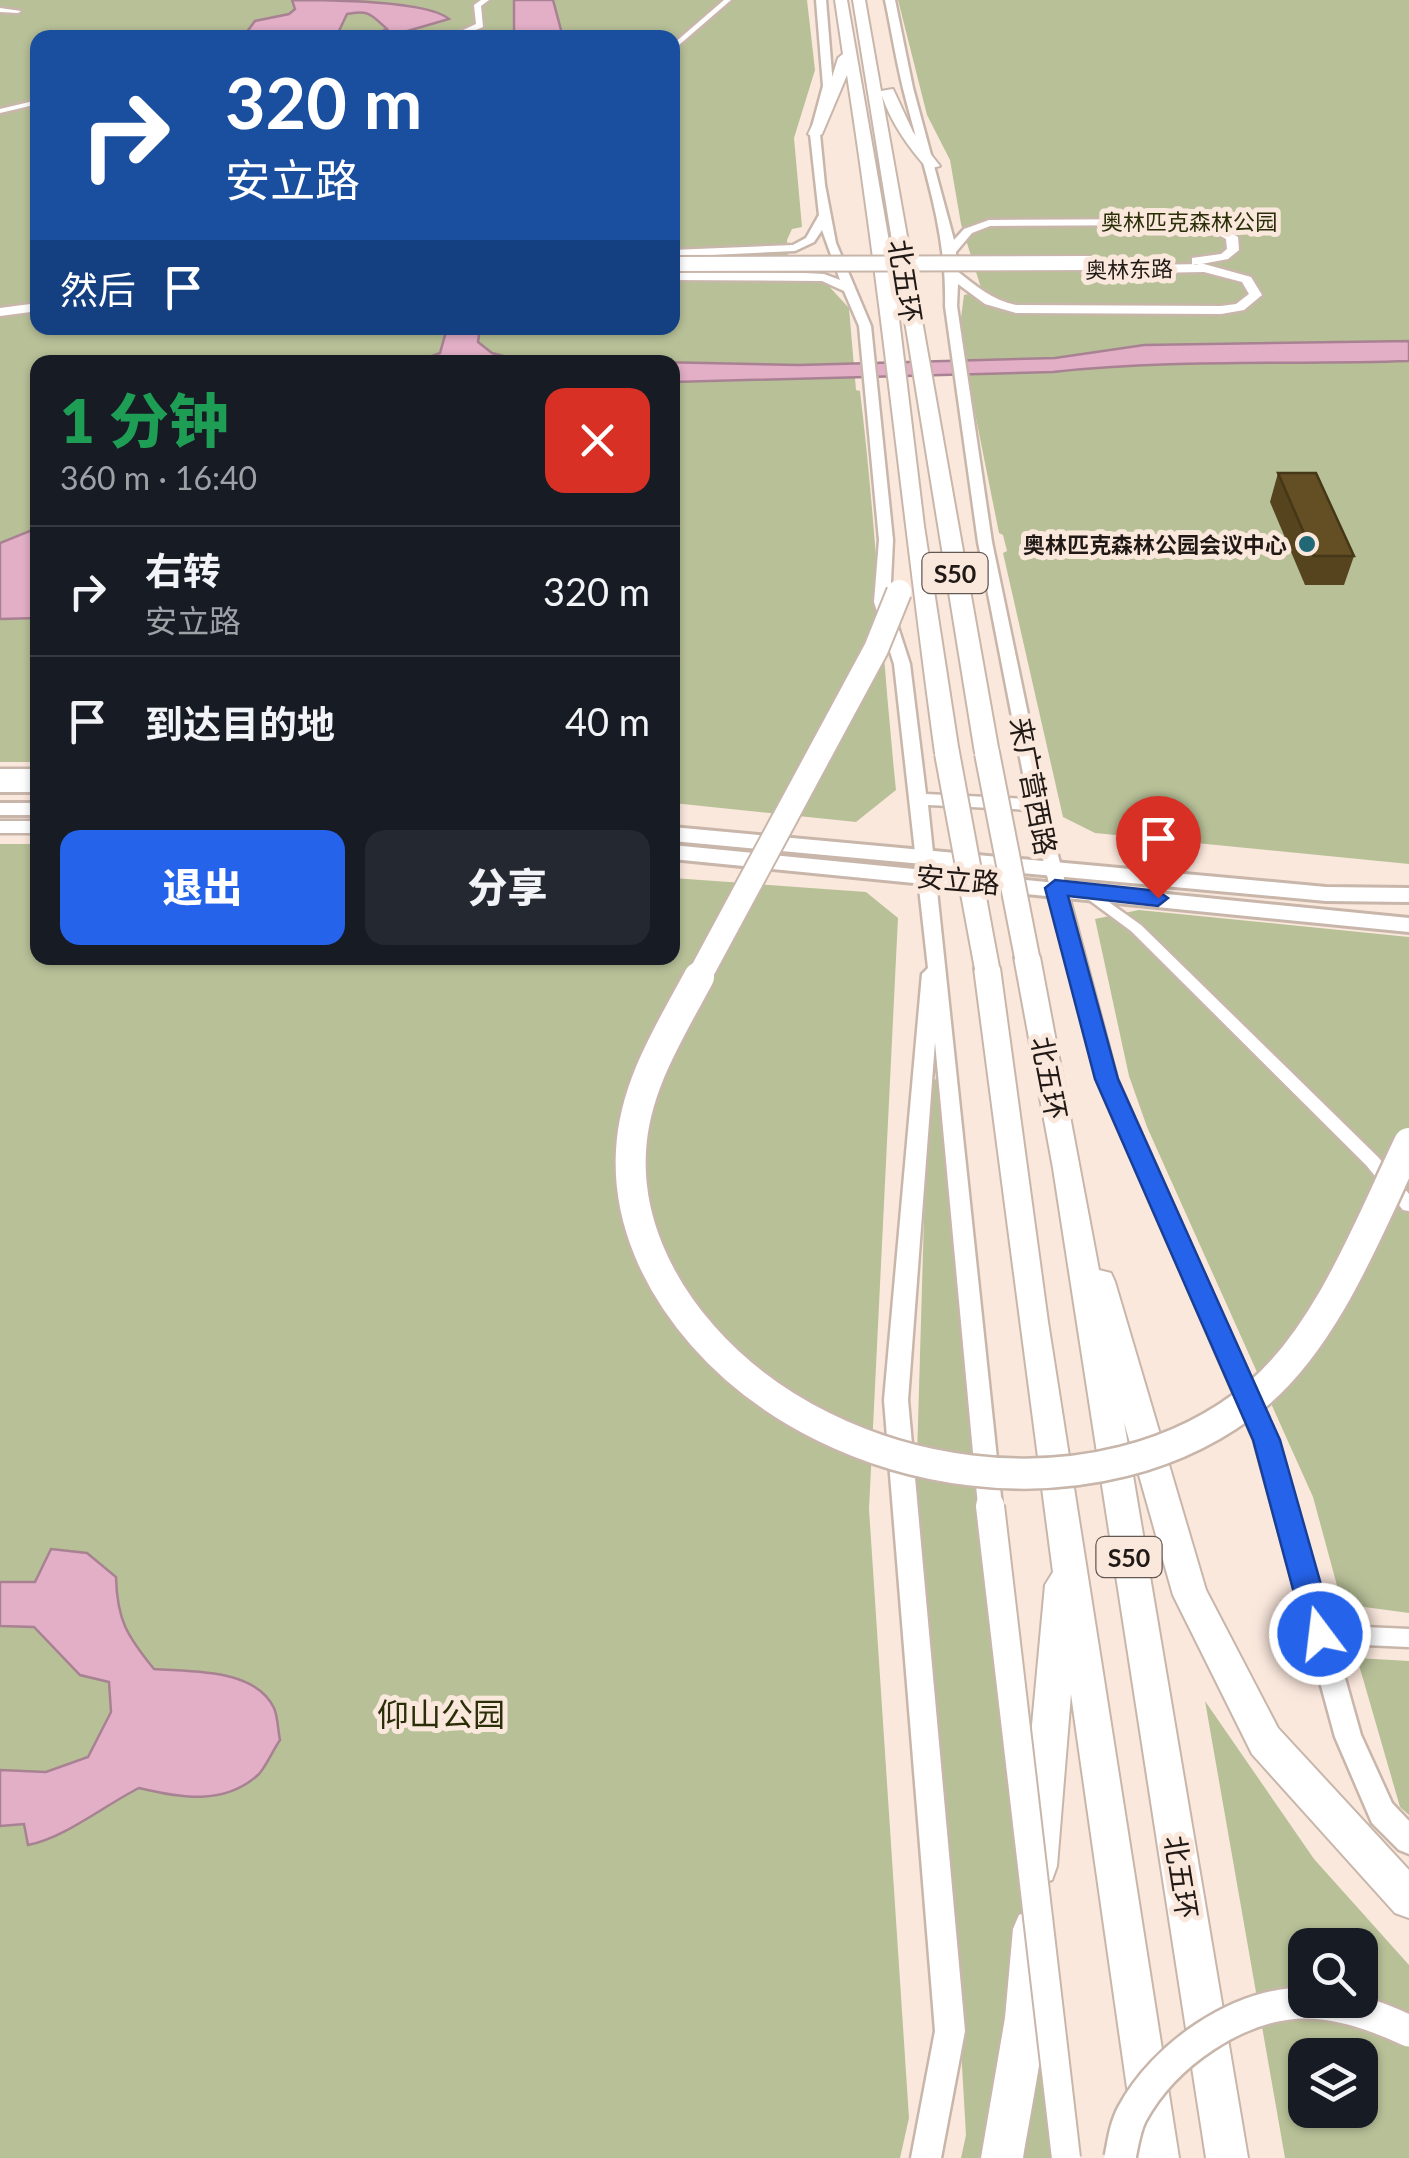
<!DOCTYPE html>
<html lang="zh">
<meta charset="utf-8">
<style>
:root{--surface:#171b24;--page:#242831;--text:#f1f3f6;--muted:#9ea1a6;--line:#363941;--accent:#2563eb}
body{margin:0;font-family:Lato,"Noto Sans SC",sans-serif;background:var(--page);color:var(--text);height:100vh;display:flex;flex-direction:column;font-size:38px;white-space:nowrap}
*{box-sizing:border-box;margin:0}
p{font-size:32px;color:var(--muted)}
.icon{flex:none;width:55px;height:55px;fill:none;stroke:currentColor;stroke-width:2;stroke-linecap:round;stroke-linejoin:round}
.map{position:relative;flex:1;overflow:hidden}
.drawer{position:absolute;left:30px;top:355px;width:650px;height:610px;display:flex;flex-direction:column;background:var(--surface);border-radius:20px;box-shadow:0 2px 8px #0004}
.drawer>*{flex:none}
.top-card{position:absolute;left:30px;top:30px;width:650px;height:305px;border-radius:20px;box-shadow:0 2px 8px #0004;background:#1a4fa0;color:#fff;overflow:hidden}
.fabs{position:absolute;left:1288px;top:1928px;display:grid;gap:20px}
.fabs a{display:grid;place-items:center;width:90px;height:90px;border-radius:20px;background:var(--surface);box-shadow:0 2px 8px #0004;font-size:50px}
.pin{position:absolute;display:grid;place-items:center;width:85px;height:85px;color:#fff;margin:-102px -42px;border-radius:50% 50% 50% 0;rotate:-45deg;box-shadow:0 0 10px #0007}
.pin .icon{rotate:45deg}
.me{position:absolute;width:110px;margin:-55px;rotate:345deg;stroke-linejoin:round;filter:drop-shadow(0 0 8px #0008)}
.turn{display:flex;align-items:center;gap:35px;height:210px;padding:0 30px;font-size:45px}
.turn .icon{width:130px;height:130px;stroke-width:2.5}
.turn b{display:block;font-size:70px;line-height:85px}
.then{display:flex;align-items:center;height:95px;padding:0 30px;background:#0003;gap:20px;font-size:38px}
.round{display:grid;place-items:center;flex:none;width:105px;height:105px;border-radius:20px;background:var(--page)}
.headline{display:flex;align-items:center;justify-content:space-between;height:170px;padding:0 30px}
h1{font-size:60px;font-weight:800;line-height:75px;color:#1e9e55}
.cta{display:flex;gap:20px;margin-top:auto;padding:20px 30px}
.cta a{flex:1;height:115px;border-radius:20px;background:var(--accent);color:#fff;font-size:40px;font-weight:800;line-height:115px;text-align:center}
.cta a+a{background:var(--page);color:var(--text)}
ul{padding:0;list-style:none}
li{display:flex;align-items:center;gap:30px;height:130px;padding:0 30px;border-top:2px solid var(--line)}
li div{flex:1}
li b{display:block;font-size:38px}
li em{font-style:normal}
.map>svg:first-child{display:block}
.green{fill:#b8c098;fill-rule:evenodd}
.water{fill:#e2afc7;stroke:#a88292;stroke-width:2.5}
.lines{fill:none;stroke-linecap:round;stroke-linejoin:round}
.street-casing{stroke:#c8b6ab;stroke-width:5}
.secondary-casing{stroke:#c8b6ab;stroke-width:5}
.primary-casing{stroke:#c8b6ab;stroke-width:6}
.highway-casing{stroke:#c8b6ab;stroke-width:4}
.street{fill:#fff;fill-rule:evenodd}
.secondary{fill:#fff;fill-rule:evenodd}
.primary{fill:#fff;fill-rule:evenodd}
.highway{fill:#fff;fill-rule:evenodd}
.secondary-bridge-far1-casing{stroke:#c8b6ab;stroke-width:18;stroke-linecap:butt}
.secondary-bridge-casing{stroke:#c8b6ab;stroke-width:32;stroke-linecap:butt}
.primary-bridge-casing{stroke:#c8b6ab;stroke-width:36;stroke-linecap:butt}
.highway-bridge-far1-casing{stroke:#c8b6ab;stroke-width:28;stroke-linecap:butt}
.highway-bridge-casing{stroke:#c8b6ab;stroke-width:35;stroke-linecap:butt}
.secondary-bridge-far1{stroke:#fff;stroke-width:14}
.secondary-bridge{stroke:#fff;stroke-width:28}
.primary-bridge{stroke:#fff;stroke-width:31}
.highway-bridge-far1{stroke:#fff;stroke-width:24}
.highway-bridge{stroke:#fff;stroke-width:30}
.wall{fill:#55441e}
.building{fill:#634f23;stroke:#453718;stroke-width:2.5}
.route{fill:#2563eb;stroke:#184099;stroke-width:2.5}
.poi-dot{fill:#216876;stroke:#fbe8dd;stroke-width:4}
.labels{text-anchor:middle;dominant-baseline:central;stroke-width:10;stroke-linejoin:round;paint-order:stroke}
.far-park-label{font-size:22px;fill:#2a2f08;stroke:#fbe8dd}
.far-street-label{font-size:22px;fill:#201915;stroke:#fbe8dd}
.far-poi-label{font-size:22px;font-weight:bold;fill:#201915;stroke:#fbe8dd;text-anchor:end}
.shield{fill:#fbe8dd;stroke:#625751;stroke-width:2.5}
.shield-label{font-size:25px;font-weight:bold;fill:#201915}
.street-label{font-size:28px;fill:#201915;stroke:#fbe8dd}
.near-park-label{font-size:32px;fill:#2a2f08;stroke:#fbe8dd}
</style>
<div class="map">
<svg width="1409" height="2158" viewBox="0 0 1409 2158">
<rect width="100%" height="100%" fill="#fbe8dd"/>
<path class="green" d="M 0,0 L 807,0 L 815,70 L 794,138 L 802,227 L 792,229 L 787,240 L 789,282 L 825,282 L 849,308 L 856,390 L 860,391 C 876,524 882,656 896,790 L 856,822 L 673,803 L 672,362 L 38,362 L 37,762 L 0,762 ZM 38,38 L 672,38 L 672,328 L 38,328 Z
M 898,0 L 1409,0 L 1409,864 L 1095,833 L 1063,817 L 1003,553 L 1007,551 L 1003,535 L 999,533 L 959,333 L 964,295 L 982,291 L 961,224 L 950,160 L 927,115 Z
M 0,844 L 37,844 L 38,958 L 672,958 L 673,878 L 866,892 L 898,918 L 869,1509 L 909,2118 L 900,2158 L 0,2158 Z
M 1139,910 L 1409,937 L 1409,1613 L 1342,1604 L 1313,1497 L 1147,1127 L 1129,1076 L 1095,919 Z
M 938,1079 L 988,1571 L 1056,2158 L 961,2158 L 966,2135 L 960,2032 L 916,1492 L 928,1080 Z
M 1357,1658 L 1409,1661 L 1409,1815 L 1400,1807 Z
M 1205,1701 L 1314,1859 L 1409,1965 L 1409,2158 L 1285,2158 ZM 1305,1945 L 1360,1945 L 1360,2000 L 1305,2000 ZM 1305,2055 L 1360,2055 L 1360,2110 L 1305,2110 Z"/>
<path class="water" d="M 292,0 C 328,0 427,0 449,19 L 387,37 L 370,37 L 387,29 C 372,16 370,9 347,14 L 338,33 L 321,38 L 243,37 L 255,21 L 289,14 L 295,9 Z
M 514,0 L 553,0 L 561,30 L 558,37 L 514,37 Z
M 447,328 L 480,328 L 478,342 L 492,353 L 515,359 L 799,365 L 1055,358 L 1144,345 L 1409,341 L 1409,361 C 1290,365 1171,359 1053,372 L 673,382 L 672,362 L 417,362 L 440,353 Z
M 37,528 L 37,618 L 0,619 L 0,543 Z
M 51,1549 L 87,1553 L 116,1577 C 117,1620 127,1636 154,1669 C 191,1672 255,1668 274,1708 C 278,1717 278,1731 280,1740 C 273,1750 267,1765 259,1774 C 225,1806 180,1798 139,1788 C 105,1805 63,1839 28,1845 L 24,1824 L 0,1826 L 0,1770 L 46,1772 L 88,1757 L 111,1712 L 109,1682 L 80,1675 L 34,1627 L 0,1626 L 0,1582 L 35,1582 Z"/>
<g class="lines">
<g class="street-casing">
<path id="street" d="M 481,0 L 489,0 L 481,6 L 483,27 L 456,38 L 446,38 L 476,24 L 474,5 Z
M 724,0 L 731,0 L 672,51 L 672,45 Z
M 0,8 L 21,11 L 18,13 L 0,12 Z
M 38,100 L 38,104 L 0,113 L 0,109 Z
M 1086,886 L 1141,925 L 1378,1157 L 1409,1194 L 1409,1211 L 1403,1210 L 1366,1165 L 1131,931 L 1081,894 L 1079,891 L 1081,888 Z
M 1320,1625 L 1409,1629 L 1409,1647 L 1320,1643 L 1313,1641 L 1310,1634 L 1313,1627 Z"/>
</g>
<g class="secondary-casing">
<path id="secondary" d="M 816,0 L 826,0 L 833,86 L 820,134 L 825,185 L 836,243 L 871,326 L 893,540 L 890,602 L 910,664 L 926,794 L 1028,799 L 978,542 L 945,306 C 947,233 924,169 906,100 C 897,67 892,33 885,0 L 895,0 L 913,88 L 954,240 L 964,229 L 989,220 L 1184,219 L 1215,224 L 1238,237 L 1239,250 L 1228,259 L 1196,265 L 1192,264 L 1192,258 L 1221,254 L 1227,249 L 1226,239 L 1208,229 L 1184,225 L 990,226 L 972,233 L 956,252 L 957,271 C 976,286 992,300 1016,305 L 1221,306 L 1236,304 L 1249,294 L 1242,282 L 1204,272 L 1085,274 L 1079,270 L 1085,266 L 1204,264 L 1251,277 L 1262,295 L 1244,310 L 1221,314 L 1016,313 L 985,304 L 958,284 L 957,306 L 992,542 L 1055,844 L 1117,1079 L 1278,1440 L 1361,1735 L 1392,1803 L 1409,1821 L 1409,1854 L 1399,1850 L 1372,1823 L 1335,1737 L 1254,1440 L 1097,1079 L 1031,810 L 928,805 L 1002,1506 L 999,1514 L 990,1517 L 981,1514 L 978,1506 L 935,1042 L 908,1400 L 965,2031 L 941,2158 L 911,2158 L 935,2031 L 884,1400 L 922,974 L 928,968 L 894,664 L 874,602 L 879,540 L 859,326 L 844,291 L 822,281 L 672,280 L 672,272 L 805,273 L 824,274 L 840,280 L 822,230 L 814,242 L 795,251 L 672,257 L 672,250 L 793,245 L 806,238 L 819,215 L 810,134 L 823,86 Z
M 38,303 L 38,311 L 0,316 L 0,308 Z
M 0,769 L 38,769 L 38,780 L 0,781 Z
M 0,821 L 38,821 L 38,833 L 0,833 Z"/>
</g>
<g class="primary-casing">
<path id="primary" d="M 0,780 L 38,780 L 38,792 L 0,792 Z
M 0,803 L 38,803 L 38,815 L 0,815 Z
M 672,827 L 1326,887 L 1409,888 L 1409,902 L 1326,901 L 672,841 Z
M 672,845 L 1409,918 L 1409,932 L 672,859 Z"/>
</g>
<g class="highway-casing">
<path id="highway" d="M 835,0 L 847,0 L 891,253 L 924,526 L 959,753 L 947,760 L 935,753 C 904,527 882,300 847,75 L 822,134 L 815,138 L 808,134 L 826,97 L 838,58 L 843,54 Z
M 853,0 L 865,0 L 881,91 L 893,89 L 913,132 L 940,166 L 928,169 C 908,147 892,124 882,96 L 999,753 L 987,760 L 975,753 Z
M 1027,948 L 1036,950 L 1040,957 L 1099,1270 L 1111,1273 L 1115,1282 L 1206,1590 L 1278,1728 L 1409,1870 L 1409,1918 L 1395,1913 L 1252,1754 L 1173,1595 L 1124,1422 L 1248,2158 L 1206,2158 L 1053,1168 L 1014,957 L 1018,950 Z
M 987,959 L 996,961 L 1000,968 L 1048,1322 L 1179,2158 L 1137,2158 L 1071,1694 L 1057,1866 L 1052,1880 L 1038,1885 L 1024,1880 L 1019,1866 L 1045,1585 L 1053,1572 L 974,968 L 978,961 Z
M 1033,1909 L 1047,1915 C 1063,1955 1031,2108 1023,2158 L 981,2158 L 1005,2018 L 1013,1929 L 1019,1915 Z"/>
</g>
<use href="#street" class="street"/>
<use href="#secondary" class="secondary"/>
<use href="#primary" class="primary"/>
<use href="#highway" class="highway"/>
<g class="secondary-bridge-far1-casing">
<path id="secondary-bridge-far1" d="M 672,264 L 1090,263"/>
</g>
<g class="secondary-bridge-casing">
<path id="secondary-bridge" d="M 990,1506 L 1066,2158"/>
</g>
<g class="primary-bridge-casing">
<path id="primary-bridge" d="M 1120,2158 C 1123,2143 1125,2127 1132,2114 C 1164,2055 1238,2003 1306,2003 C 1342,2003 1377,2016 1409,2031"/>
</g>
<g class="highway-bridge-far1-casing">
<path id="highway-bridge-far1" d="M 947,753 L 987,968
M 987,753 L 1027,957
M 698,979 L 876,649 L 899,592"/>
</g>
<g class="highway-bridge-casing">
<path id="highway-bridge" d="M 699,977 C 670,1031 634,1087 631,1151 C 627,1220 658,1285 703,1336 C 834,1485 1100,1526 1258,1394 C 1328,1335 1370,1224 1409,1143"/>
</g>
<use href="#secondary-bridge-far1" class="secondary-bridge-far1"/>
<use href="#secondary-bridge" class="secondary-bridge"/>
<use href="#primary-bridge" class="primary-bridge"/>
<use href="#highway-bridge-far1" class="highway-bridge-far1"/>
<use href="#highway-bridge" class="highway-bridge"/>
</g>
<path class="wall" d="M 1278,473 L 1354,556 L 1344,585 L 1305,585 L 1270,502 Z"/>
<path class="building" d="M 1278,473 L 1316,473 L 1354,556 L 1314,556 Z"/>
<path class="route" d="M 1055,880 L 1158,891 L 1168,898 L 1158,906 L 1068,896 L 1118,1079 L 1280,1440 L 1335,1634 L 1330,1644 L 1320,1648 L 1310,1644 L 1305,1634 L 1253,1440 L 1095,1079 L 1045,888 Z"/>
<circle class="poi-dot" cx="1307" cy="544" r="10"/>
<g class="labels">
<g class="far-park-label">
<text x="1189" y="221">奥林匹克森林公园</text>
</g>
<g class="far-street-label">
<text transform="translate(1129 269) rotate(-1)">奥林东路</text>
</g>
<g class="far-poi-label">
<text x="1287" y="544">奥林匹克森林公园会议中心</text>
</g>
<g class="shield">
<rect x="922.5" y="553" width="65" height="40" rx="8"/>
<rect x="1096.5" y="1537" width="65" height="40" rx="8"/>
</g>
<g class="shield-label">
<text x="955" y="573">S50</text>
<text x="1129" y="1557">S50</text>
</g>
<g class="street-label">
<text transform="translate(906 281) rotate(81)">北五环</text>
<text transform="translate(1034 786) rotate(79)">来广营西路</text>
<text transform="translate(958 879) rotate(5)">安立路</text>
<text transform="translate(1050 1078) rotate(79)">北五环</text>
<text transform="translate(1182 1877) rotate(81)">北五环</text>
</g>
<g class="near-park-label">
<text x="441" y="1713">仰山公园</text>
</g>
</g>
</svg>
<div class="fabs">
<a><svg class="icon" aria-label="search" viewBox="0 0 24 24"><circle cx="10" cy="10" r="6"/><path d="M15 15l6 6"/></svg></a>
<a><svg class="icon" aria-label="layers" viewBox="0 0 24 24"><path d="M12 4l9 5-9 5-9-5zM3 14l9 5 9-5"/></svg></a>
</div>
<div class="pin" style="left:1158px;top:898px;background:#d93025"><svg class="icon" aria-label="arrive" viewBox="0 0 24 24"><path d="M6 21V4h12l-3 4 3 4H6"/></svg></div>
<svg class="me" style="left:1320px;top:1634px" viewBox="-20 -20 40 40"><circle r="17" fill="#2563eb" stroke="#fff" stroke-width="3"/><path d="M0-11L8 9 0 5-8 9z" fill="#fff"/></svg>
<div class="top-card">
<div class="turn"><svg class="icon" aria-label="right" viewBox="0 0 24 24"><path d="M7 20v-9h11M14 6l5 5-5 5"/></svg><div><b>320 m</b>安立路</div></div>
<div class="then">然后<svg class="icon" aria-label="arrive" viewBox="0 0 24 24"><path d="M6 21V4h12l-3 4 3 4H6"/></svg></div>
</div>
<section class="drawer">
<div class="headline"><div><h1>1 分钟</h1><p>360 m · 16:40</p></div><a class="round" style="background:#d93025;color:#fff"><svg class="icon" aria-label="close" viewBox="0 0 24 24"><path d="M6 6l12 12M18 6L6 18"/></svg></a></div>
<ul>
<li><svg class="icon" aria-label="right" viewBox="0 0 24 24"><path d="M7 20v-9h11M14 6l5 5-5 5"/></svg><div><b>右转</b><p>安立路</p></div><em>320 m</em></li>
<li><svg class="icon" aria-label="arrive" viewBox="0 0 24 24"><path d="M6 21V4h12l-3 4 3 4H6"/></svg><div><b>到达目的地</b></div><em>40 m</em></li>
</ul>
<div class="cta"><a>退出</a><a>分享</a></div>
</section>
</div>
